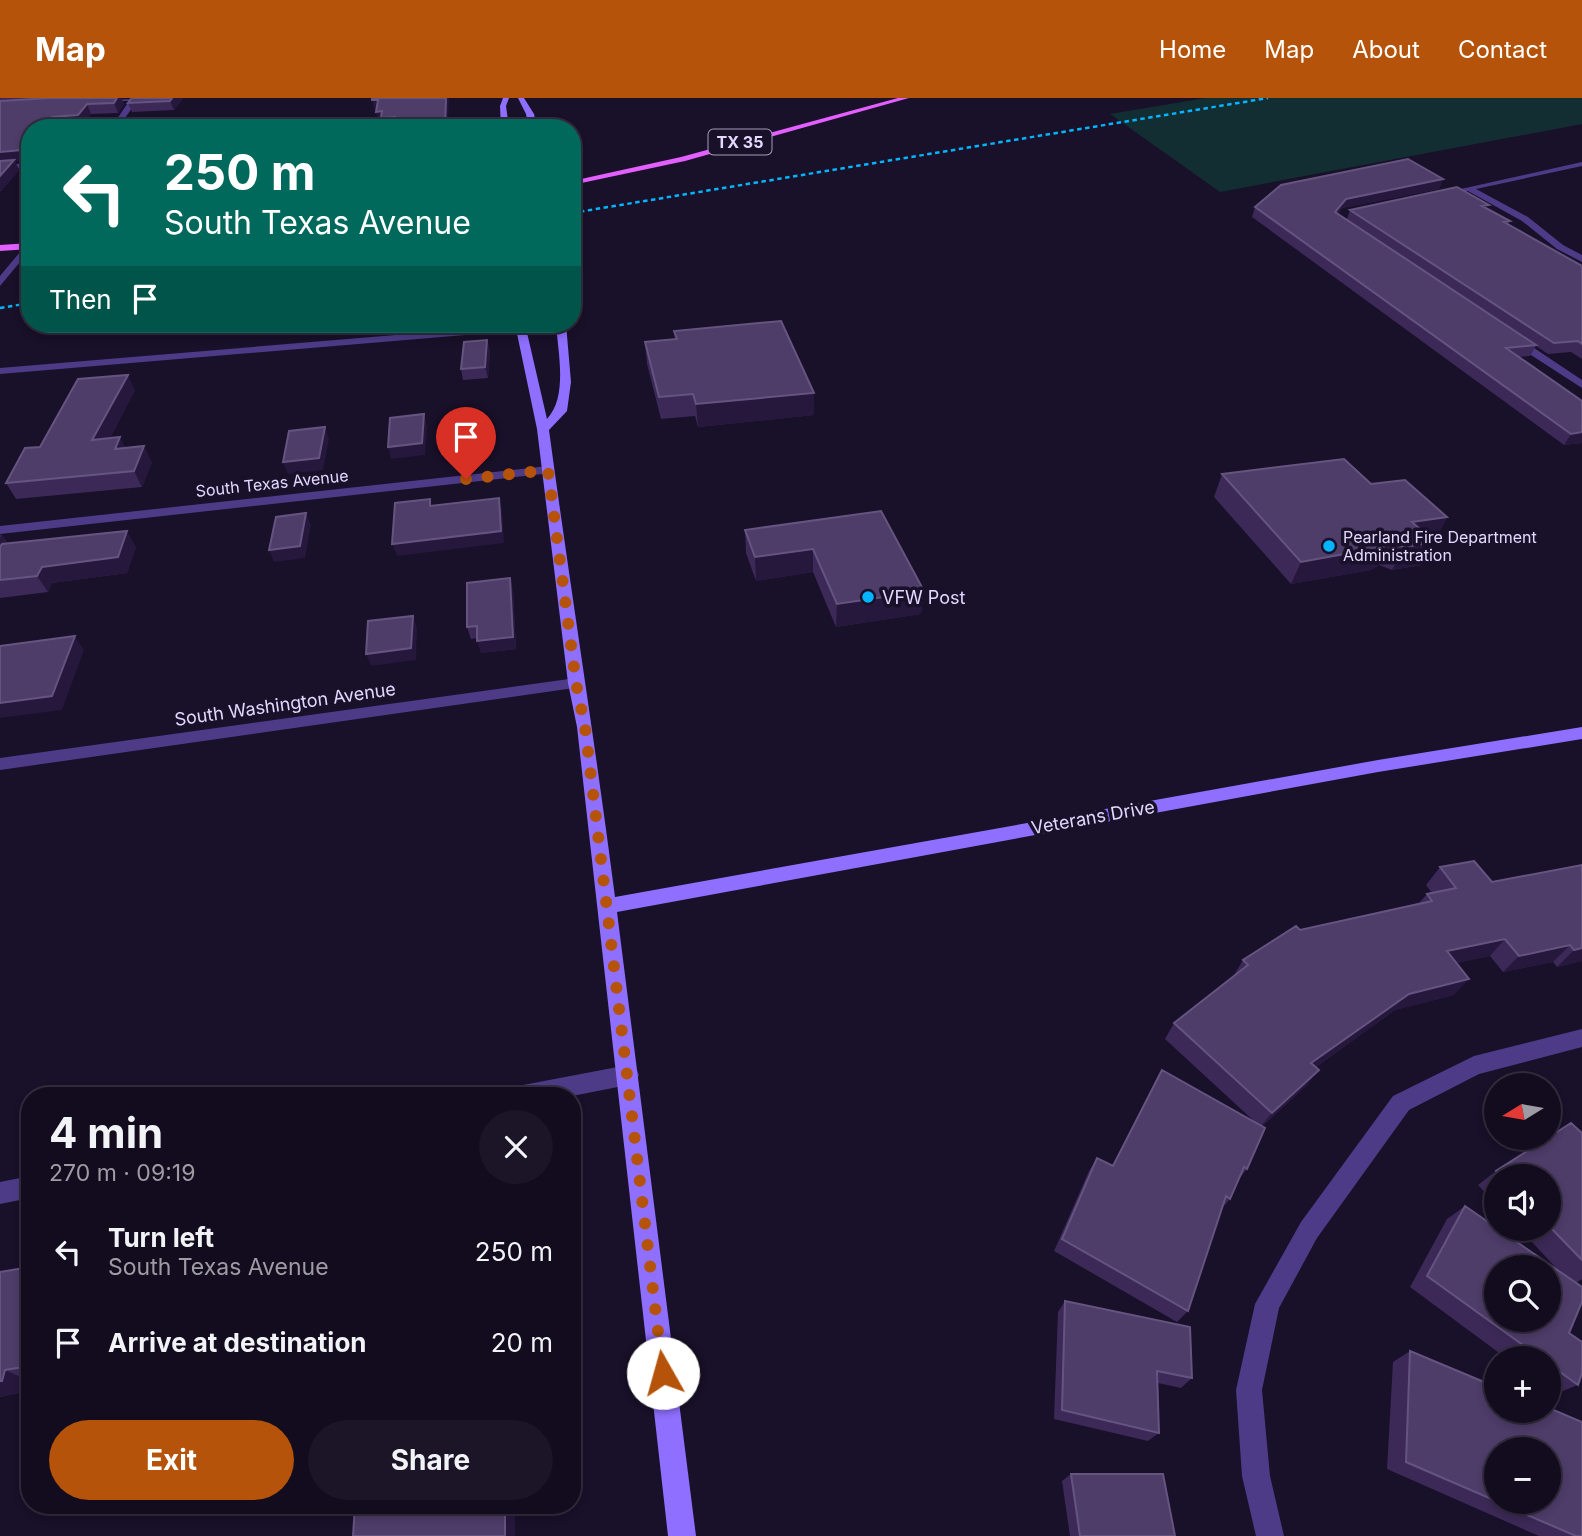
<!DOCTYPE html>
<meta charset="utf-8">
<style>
:root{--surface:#130c1f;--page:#1c1528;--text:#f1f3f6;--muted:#9d9ba4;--line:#322c3d;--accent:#b45309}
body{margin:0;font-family:Inter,sans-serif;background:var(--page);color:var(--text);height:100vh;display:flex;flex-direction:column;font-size:26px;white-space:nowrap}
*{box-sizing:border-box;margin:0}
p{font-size:23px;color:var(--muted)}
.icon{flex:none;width:38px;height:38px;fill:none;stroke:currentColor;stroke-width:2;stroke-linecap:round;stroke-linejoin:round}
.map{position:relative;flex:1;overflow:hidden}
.sheet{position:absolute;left:21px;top:989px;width:560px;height:427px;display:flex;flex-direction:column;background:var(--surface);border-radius:28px;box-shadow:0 4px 10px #0003,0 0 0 2px var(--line)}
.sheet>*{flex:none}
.guide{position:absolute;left:21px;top:21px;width:560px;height:214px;border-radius:28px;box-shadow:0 4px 10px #0003,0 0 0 2px var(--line);background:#00695c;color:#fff;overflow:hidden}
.needle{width:46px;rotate:259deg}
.buttons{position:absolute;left:1484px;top:975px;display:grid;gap:14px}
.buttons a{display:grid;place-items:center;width:77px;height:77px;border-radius:50%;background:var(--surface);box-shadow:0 4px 10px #0003,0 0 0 2px var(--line);font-size:35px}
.pin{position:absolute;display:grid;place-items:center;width:60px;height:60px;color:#fff;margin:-72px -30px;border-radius:50% 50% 50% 0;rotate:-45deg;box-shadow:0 0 7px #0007}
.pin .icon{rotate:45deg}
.me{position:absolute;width:77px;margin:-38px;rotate:353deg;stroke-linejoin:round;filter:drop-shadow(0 0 5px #0008)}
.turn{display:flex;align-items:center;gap:24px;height:147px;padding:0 28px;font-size:32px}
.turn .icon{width:91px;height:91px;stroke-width:2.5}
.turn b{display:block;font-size:49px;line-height:60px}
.then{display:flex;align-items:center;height:66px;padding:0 28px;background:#0003;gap:14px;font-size:26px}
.round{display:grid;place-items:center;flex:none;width:74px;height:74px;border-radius:37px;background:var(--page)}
.head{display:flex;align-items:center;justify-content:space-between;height:119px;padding:0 28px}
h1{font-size:42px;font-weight:700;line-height:52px}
.button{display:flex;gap:14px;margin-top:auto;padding:14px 28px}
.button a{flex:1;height:80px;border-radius:42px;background:var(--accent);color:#fff;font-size:28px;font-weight:700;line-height:80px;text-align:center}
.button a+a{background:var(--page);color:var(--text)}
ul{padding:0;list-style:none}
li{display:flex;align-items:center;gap:21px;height:91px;padding:0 28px}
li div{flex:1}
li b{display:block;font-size:26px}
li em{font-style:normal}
header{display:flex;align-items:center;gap:42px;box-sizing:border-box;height:98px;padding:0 35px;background:var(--accent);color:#fff}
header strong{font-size:33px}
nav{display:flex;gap:38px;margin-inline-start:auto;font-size:24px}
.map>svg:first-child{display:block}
.green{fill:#132e33}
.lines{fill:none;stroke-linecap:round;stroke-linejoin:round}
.street{fill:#4d3b88;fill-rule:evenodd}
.secondary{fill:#8f6fff;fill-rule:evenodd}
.primary{fill:#e35fff;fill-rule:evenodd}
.rail{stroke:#04b4ff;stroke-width:2.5;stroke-dasharray:4.5 3.5;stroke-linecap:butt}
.wall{fill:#3c2957}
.shaded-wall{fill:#26173d}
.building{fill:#4e3c69;stroke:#655480;stroke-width:2;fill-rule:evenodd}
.route{stroke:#b45309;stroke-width:12;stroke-dasharray:0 21.6}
.poi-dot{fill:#04b4ff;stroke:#191029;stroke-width:2.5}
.labels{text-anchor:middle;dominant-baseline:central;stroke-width:7;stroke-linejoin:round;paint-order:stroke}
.shield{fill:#191029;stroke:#a79cbf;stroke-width:2}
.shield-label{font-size:16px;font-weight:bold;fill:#e4d8ff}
.far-street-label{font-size:16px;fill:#e4d8ff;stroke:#191029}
.far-poi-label{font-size:16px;fill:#e4d8ff;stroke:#191029;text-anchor:start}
.poi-label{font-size:18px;fill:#e4d8ff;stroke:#191029;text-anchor:start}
.street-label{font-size:18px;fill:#e4d8ff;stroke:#191029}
</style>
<header>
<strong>Map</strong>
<nav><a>Home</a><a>Map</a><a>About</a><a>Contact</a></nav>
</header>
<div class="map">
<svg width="1582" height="1438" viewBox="0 0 1582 1438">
<rect width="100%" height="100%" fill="#191029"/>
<path class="green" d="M 1206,0 L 1582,0 L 1582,26 L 1220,94 L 1110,16 Z"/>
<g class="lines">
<path class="street" d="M 150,0 L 137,3 L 118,30 L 111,30 L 129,3 L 95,3 Z
M 1582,64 L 1582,68 L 1476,91 L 1528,119 L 1563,147 L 1582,157 L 1582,164 L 1557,151 L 1522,123 L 1468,93 L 1438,99 L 1434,97 Z
M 30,65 L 30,69 L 0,71 L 0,67 Z
M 30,142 L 30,152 L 0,188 L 0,178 Z
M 527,226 L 566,226 L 561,229 L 0,276 L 0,270 Z
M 1508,238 L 1516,238 L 1582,282 L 1582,290 L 1508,242 Z
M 548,368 L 552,369 L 552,375 L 0,436 L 0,428 Z
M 576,580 L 584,585 L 581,589 L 0,672 L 0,660 Z
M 1582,931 L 1582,949 L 1479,976 L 1409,1012 L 1317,1140 L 1279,1210 L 1262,1292 L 1270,1378 L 1284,1438 L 1256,1438 L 1242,1378 L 1236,1292 L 1255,1206 L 1301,1124 L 1393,998 L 1474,958 Z
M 628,967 L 636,970 L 639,977 L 636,984 L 628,987 L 572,998 L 507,998 L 510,991 L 518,988 Z
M 30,1078 L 30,1100 L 0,1106 L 0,1084 Z"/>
<path class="secondary" d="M 503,0 L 509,0 L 506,8 L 509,30 L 501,30 L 500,8 Z
M 518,0 L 524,0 L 534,16 L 537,30 L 529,30 L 526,16 Z
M 515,226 L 525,226 L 547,321 C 568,299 558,254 556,226 L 566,226 L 571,284 L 567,313 L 549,332 C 570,488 595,643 615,799 L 1378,662 L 1582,629 L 1582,641 L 1378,674 L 617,814 L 696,1438 L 668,1438 L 577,629 L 568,585 L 537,331 Z"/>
<path class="primary" d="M 898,0 L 909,0 L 685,63 L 572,87 L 572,83 L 681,59 Z
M 30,145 L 30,151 L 0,153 L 0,147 Z"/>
<path class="rail" d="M 572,115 L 1268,0
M 0,210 L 30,205"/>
</g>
<path class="wall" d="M 0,0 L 121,0 L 124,6 L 118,15 L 91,16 L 83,27 L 57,29 L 56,30 L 30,30 L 28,63 L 15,63 L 19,72 L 1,93 L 0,93 Z
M 132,0 L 183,0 L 174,12 L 132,14 L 128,5 Z
M 1443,81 L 1439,91 L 1342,110 L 1338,116 L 1347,121 L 1350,112 L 1488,111 L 1510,123 L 1508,126 L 1582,168 L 1582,261 L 1571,254 L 1548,256 L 1536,248 L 1530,258 L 1519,259 L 1582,303 L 1582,345 L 1564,347 L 1252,119 L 1255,109 Z
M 674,233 L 814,295 L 814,317 L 698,329 L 695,318 L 661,321 L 647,266 L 645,244 L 675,242 Z
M 487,242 L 490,253 L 488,280 L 463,282 L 461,271 Z
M 135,292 L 110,340 L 152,364 L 142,389 L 16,401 L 6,385 L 40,349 Z
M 1222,376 L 1447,419 L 1435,442 L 1432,442 L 1422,467 L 1392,472 L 1379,467 L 1371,472 L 1291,486 L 1214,399 Z
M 881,413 L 924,493 L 921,516 L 836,529 L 813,474 L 756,483 L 746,455 L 745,432 Z
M 0,436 L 8,445 L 136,449 L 127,475 L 52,485 L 48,494 L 0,500 Z
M 513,492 L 516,551 L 481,555 L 477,540 L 471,541 L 467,529 Z
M 1582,767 L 1582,863 L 1557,869 L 1553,864 L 1503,874 L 1490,858 L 1456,865 L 1454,897 L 1395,912 L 1316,969 L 1307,987 L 1262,1028 L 1247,1071 L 1239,1081 L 1230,1101 L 1223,1109 L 1188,1213 L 1177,1224 L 1054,1153 L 1089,1073 L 1097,1060 L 1112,1068 L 1162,972 L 1255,1024 L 1165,941 L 1174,925 L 1233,879 L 1243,862 L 1300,832 L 1419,805 L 1427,796 L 1432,795 L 1426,787 L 1440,769 L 1492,784 Z
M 1582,1035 L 1582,1181 L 1576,1185 L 1569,1235 L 1578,1287 L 1555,1296 L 1549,1292 L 1549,1260 L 1506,1260 L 1410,1189 L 1447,1121 L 1465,1108 L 1559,1173 L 1519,1130 L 1549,1130 L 1549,1078 L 1496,1078 L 1496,1106 L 1478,1087 L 1496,1073 Z
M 30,1169 L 30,1286 L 28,1293 L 0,1299 L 0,1174 Z
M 1065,1203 L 1192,1280 L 1181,1290 L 1158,1285 L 1159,1335 L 1148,1343 L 1054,1321 L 1058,1214 Z
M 1410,1253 L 1582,1438 L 1539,1438 L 1387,1371 L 1393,1264 Z
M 1071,1376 L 1175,1438 L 1070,1438 L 1062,1383 Z"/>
<path class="shaded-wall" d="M 117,0 L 121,0 L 124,6 L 118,15 L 114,5 Z
M 172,0 L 183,0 L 174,12 L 170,3 Z
M 446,0 L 449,0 L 448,30 L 445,30 Z
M 372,2 L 378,2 L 381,13 L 375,13 Z
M 87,6 L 91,16 L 83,27 L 43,30 L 52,19 Z
M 382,13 L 401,22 L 402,30 L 384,30 L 383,25 L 379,26 L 376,14 Z
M 30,44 L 30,60 L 28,63 L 15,63 L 19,72 L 1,93 L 0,91 L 0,54 Z
M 1443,81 L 1439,91 L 1342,110 L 1331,123 L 1335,114 L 1346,101 Z
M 487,242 L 490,253 L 488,280 L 485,269 Z
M 128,277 L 135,292 L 101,357 L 92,342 Z
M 814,295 L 814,317 L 698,329 L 696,306 Z
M 424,316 L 427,328 L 425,357 L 391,361 L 388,349 Z
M 325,329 L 329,341 L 323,372 L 288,376 L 283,364 Z
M 1582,334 L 1582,345 L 1564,347 L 1571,336 Z
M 120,339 L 128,355 L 115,351 Z
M 144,348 L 152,364 L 142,389 L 134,373 Z
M 499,400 L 502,412 L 504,445 L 397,458 L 392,446 Z
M 306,415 L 311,427 L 305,460 L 274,464 L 269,452 Z
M 1447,419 L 1435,442 L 1400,446 L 1412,424 Z
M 127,433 L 136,449 L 127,475 L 52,485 L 48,494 L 37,478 L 42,469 Z
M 2,436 L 14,454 L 0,481 L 0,440 Z
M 1391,444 L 1379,467 L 1371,472 L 1291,486 L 1301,464 Z
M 1435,444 L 1422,467 L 1392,472 L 1404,449 Z
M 813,451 L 813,474 L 756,483 L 755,459 Z
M 510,480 L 513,492 L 516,551 L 481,555 L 477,543 Z
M 924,493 L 921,516 L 836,529 L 837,506 Z
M 413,518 L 417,530 L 416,562 L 371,568 L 366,556 Z
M 75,538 L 84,552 L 62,612 L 0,620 L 0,605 Z
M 1505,841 L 1490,858 L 1433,870 L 1447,853 Z
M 1570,847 L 1553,864 L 1503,874 L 1519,858 Z
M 1582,850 L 1582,863 L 1557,869 L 1574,852 Z
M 1469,881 L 1454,897 L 1395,912 L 1299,981 L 1311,965 L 1409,896 Z
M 1319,972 L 1307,987 L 1260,1029 L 1272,1015 Z
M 5,1272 L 30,1283 L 28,1293 L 0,1299 L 0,1283 Z
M 505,1407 L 515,1407 L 515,1438 L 505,1438 Z"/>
<path class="building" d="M 50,0 L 117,0 L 114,5 L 87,6 L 78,17 L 52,19 L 43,30 L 30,30 L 30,44 L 22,52 L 0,54 L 0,3 Z
M 132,0 L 172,0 L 170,3 L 128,5 Z
M 372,0 L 446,0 L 445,30 L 399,30 L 401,22 L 394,22 L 395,19 L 381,20 L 382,13 L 376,14 L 378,2 L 372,2 Z
M 1408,61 L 1443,81 L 1346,101 L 1335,114 L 1536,247 L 1506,250 L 1582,303 L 1582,334 L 1571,336 L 1255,109 L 1281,87 Z
M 14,62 L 0,78 L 0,63 Z
M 1457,89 L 1489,107 L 1482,108 L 1510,123 L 1504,124 L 1582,168 L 1582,246 L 1578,243 L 1554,245 L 1350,112 Z
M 781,223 L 814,295 L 696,306 L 693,296 L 659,299 L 645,244 L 677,241 L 674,233 Z
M 487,242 L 485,269 L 461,271 L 464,244 Z
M 128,277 L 92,342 L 120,339 L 115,351 L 144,348 L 134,373 L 6,385 L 25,350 L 40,349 L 78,281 Z
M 424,316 L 422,345 L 388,349 L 390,320 Z
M 325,329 L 319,360 L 283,364 L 289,333 Z
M 1344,361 L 1371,386 L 1405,382 L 1447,419 L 1412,424 L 1435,444 L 1404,449 L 1391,444 L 1383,449 L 1301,464 L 1222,376 Z
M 499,400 L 501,433 L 392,446 L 395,405 L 430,401 L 430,408 Z
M 881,413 L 924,493 L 837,506 L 813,451 L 755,459 L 745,432 Z
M 306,415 L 300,448 L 269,452 L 276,419 Z
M 127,433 L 118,459 L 42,469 L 37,478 L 0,482 L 0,449 L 2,446 Z
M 510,480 L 513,539 L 477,543 L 477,528 L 467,529 L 467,485 Z
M 413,518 L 411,550 L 366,556 L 368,523 Z
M 75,538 L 52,598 L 0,605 L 0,548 Z
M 1474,763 L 1492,784 L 1582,767 L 1582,850 L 1574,852 L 1570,847 L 1519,858 L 1505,841 L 1447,853 L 1469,881 L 1409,896 L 1311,965 L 1319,972 L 1272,1015 L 1174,925 L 1248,867 L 1243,862 L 1296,828 L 1300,832 L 1432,803 L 1427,796 L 1456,790 L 1440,769 Z
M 1162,972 L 1265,1030 L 1247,1071 L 1244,1069 L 1230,1101 L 1226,1098 L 1188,1213 L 1062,1141 L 1097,1060 L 1113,1068 Z
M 1571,1025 L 1582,1035 L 1582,1162 L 1549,1128 L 1549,1078 L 1501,1078 L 1496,1073 Z
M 1465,1108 L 1582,1189 L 1582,1204 L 1569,1235 L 1582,1244 L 1582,1275 L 1578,1287 L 1549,1266 L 1549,1260 L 1541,1260 L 1427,1178 ZM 1496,1169 L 1549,1169 L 1549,1222 L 1496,1222 Z
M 30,1169 L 30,1268 L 5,1272 L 2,1283 L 0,1283 L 0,1174 Z
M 1065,1203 L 1190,1229 L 1192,1280 L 1157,1273 L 1159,1335 L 1062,1312 Z
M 1410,1253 L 1496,1289 L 1496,1312 L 1549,1312 L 1549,1310 L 1582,1324 L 1582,1438 L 1576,1438 L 1497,1404 L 1549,1404 L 1549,1351 L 1496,1351 L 1496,1403 L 1406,1364 Z
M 1071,1376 L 1163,1376 L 1175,1438 L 1080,1438 Z
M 355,1407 L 505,1407 L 505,1438 L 353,1438 Z"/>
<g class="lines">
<path class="route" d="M 466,381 L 548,372 L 576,585 L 585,629 L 663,1275"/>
</g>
<g class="poi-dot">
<circle cx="1329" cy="448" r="7"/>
<circle cx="868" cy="499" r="7"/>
</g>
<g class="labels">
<rect class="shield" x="708.5" y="31.5" width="63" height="25" rx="5"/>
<g class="shield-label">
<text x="740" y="44">TX 35</text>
</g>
<g class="far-street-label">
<text transform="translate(272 385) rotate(-6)">South Texas Avenue</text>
</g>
<g class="far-poi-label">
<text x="1343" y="439">Pearland Fire Department<tspan x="1343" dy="18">Administration</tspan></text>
</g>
<g class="poi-label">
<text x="882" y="499">VFW Post</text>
</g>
<g class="street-label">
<text transform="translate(285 606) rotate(-8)">South Washington Avenue</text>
<text transform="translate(1093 719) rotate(-10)">Veterans Drive</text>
</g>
</g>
</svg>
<div class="buttons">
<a><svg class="needle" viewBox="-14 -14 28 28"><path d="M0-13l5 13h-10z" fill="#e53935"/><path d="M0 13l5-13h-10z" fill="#9d9ba4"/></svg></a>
<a><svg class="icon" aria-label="sound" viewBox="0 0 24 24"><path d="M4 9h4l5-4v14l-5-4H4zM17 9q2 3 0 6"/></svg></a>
<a><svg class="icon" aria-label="search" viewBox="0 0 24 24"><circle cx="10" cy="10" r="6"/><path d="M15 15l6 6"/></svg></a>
<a>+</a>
<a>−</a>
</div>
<div class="pin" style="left:466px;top:381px;background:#d93025"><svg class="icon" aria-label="arrive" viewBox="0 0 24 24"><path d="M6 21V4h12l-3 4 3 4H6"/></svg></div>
<svg class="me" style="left:663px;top:1275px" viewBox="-20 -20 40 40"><circle r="19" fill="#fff"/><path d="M0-13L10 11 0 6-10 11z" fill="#b45309"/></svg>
<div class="guide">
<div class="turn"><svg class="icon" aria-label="left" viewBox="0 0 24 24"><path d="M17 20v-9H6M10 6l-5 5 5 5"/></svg><div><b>250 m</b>South Texas Avenue</div></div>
<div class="then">Then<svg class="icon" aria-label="arrive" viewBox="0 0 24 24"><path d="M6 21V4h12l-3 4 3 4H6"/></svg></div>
</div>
<section class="sheet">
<div class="head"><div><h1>4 min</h1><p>270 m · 09:19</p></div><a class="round"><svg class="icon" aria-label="close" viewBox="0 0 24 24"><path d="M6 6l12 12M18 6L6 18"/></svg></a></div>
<ul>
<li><svg class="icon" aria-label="left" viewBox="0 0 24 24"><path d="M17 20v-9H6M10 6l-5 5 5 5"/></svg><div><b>Turn left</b><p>South Texas Avenue</p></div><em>250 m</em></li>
<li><svg class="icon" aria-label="arrive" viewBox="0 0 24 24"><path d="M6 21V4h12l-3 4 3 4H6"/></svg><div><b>Arrive at destination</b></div><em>20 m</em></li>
</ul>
<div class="button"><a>Exit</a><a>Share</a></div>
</section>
</div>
